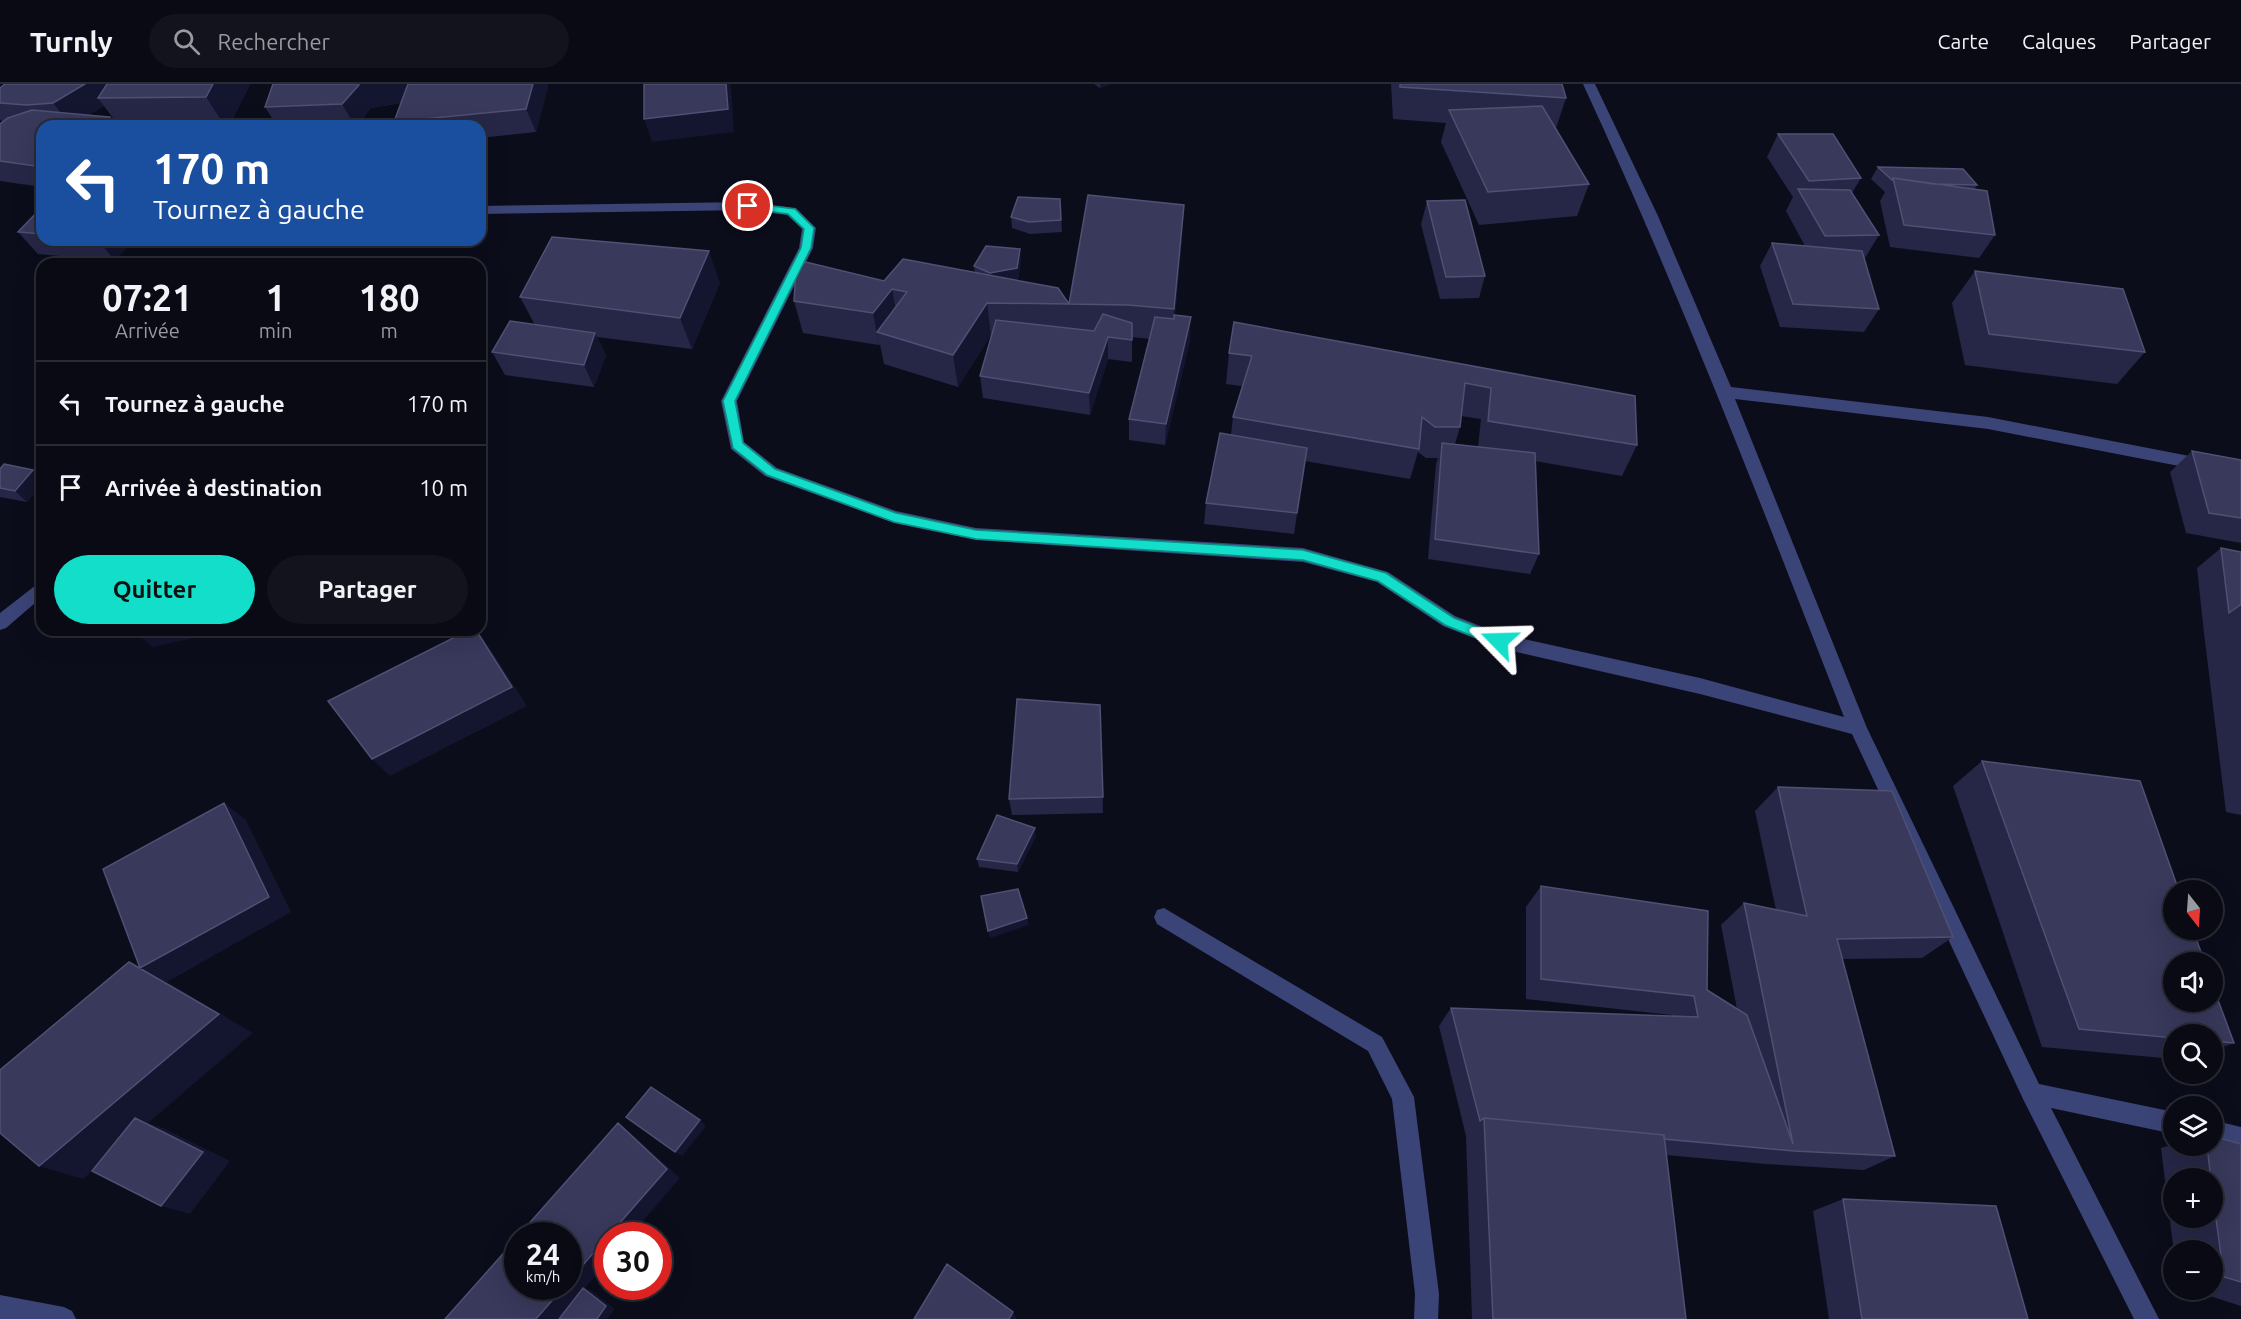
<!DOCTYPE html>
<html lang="fr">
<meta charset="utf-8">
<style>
:root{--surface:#090a14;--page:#12131d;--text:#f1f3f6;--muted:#999aa0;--line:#292b34;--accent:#13deca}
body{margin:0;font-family:Ubuntu,sans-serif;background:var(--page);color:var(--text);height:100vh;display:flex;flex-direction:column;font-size:22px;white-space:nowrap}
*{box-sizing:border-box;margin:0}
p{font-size:20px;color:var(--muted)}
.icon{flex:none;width:33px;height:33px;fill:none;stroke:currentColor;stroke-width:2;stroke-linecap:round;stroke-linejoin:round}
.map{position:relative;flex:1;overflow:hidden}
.details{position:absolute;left:36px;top:174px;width:450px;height:378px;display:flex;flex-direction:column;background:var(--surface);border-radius:18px;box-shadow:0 6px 24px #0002,0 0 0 2px var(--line)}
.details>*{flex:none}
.top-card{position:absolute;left:36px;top:36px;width:450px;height:126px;border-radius:18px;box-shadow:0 6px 24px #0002,0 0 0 2px var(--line);background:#1a4fa0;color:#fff;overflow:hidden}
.needle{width:39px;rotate:163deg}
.controls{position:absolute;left:2163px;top:796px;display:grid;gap:12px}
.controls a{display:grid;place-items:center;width:60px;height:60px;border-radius:50%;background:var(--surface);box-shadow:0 6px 24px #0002,0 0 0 2px var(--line);font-size:30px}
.speed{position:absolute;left:504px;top:1138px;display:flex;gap:12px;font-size:30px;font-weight:700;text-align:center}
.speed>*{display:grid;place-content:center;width:78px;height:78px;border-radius:50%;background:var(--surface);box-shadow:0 6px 24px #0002,0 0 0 2px var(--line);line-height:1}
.speed small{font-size:15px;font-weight:400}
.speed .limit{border:9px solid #d22;background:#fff;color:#111}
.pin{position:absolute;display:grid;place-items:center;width:51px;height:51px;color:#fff;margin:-26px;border:3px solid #fff;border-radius:50%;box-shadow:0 2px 6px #0007}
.me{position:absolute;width:66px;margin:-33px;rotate:292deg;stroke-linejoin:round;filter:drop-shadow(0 0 4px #0008)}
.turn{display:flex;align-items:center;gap:21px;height:126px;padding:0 18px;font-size:27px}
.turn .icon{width:78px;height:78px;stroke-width:2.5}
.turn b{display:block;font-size:42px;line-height:51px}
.eta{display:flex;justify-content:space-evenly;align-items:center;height:102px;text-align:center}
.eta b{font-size:36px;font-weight:600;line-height:42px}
.action{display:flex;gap:12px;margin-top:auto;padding:12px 18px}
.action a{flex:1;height:69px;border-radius:36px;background:var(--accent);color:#111;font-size:24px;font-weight:600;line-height:69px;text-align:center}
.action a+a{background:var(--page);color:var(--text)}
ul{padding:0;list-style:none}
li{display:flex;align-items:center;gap:18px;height:84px;padding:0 18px;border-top:2px solid var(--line)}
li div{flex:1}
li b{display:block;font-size:22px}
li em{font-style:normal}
header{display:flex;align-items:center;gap:36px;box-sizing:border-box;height:84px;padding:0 30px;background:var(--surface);border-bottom:2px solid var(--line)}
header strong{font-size:28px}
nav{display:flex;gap:33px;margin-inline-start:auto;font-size:21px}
.search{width:420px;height:54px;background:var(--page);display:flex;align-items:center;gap:15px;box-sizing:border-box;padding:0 21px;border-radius:33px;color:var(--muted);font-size:22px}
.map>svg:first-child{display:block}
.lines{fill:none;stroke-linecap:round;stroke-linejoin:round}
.minor{fill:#3b4476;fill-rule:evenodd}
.wall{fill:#262747;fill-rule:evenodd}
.shaded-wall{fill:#14152e}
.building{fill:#38395b;stroke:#4f5074;stroke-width:1.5}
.route{fill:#13deca;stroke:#0c9083;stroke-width:1.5}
</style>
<header>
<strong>Turnly</strong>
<div class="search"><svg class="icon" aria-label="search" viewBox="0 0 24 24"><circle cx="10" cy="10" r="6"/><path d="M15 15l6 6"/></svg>Rechercher</div>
<nav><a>Carte</a><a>Calques</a><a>Partager</a></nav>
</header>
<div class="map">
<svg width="2241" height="1235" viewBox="0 0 2241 1235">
<rect width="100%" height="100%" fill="#0c0d1b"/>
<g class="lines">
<path class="minor" d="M 1583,0 L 1595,0 L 1658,132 L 1731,303 L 1988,333 L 2241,382 L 2241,394 L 1988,345 L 1735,315 L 1867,644 L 2039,1000 L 2174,1028 L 2174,1050 L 2051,1024 L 2159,1235 L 2134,1235 L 2024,1017 L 1852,650 L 1700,610 L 1499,564 L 1443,542 L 1377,498 L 1303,478 L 976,456 L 894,439 L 765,392 L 731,365 L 721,317 L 799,164 L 802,145 L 787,131 L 748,126 L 480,130 L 480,122 L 748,118 L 796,124 L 816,144 L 813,164 L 737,317 L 744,358 L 777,384 L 896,427 L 976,444 L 1303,464 L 1388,488 L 1455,532 L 1501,550 L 1700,594 L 1844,633 C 1761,420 1679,207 1583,0 Z
M 36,501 L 42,503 L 42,513 L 6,544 L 0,546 L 0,529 Z
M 1164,824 L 1382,953 L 1414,1013 L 1439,1210 L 1438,1235 L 1414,1235 L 1415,1210 L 1392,1015 L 1368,967 L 1157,840 L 1154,833 L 1157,826 Z
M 2212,1036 L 2241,1043 L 2241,1065 L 2212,1058 Z
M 0,1211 L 64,1223 L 72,1227 L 76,1235 L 0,1235 Z"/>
</g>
<path class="wall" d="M 5,0 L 250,0 L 229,42 L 119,42 L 104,22 L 89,31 L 42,42 L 42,103 L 0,97 L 0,40 L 2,38 L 0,35 L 0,4 Z
M 1094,0 L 1110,0 L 1100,4 Z
M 1391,0 L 1562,0 L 1566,14 L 1556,44 L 1589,100 L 1577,132 L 1479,141 L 1441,58 L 1446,39 L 1393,35 Z
M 548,3 L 536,48 L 480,54 L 480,42 L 396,42 L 394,38 L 401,19 L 371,24 L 356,42 L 277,42 L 265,23 Z
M 1778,50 L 1861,94 L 1852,109 L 1879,151 L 1865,174 L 1864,174 L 1879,225 L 1864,248 L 1780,243 L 1760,182 L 1772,159 L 1805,162 L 1786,127 L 1793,113 L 1767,73 Z
M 1878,83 L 1977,101 L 1974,106 L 1995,151 L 1979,174 L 1890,163 L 1880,117 L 1885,108 L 1871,95 Z
M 1060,115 L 1062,148 L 1030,150 L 1012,144 L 1011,133 Z
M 1427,117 L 1485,192 L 1479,214 L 1440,215 L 1421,140 Z
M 42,123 L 42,156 L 133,156 L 115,177 L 38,170 L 18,148 Z
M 1182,153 L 1175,231 L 1190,256 L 1165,361 L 1129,356 L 1129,335 L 1150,255 L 1132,253 L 1132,278 L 1108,275 L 1090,331 L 983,314 L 980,292 L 992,251 L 991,251 L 958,303 L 884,280 L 880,260 L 879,261 L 803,249 L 794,217 L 884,197 L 975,189 L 974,182 L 1021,176 L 1018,196 L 1015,196 L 1069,220 L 1071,245 L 1069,220 Z
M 1975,187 L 2145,268 L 2117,300 L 1965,281 L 1952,219 Z
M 720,199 L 692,265 L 597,253 L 606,271 L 594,303 L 505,291 L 492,268 L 535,241 L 520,213 Z
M 1229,269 L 1635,312 L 1637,361 L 1622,392 L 1535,377 L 1539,470 L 1530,490 L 1428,475 L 1436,380 L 1438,374 L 1426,374 L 1418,368 L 1410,395 L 1305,377 L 1294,450 L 1204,440 L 1206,419 L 1231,351 L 1233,333 L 1242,302 L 1226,300 ZM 1461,332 L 1481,335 L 1478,363 L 1455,360 L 1460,343 Z
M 2192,367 L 2241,376 L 2241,459 L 2186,449 L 2170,388 Z
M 0,385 L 33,386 L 42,394 L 42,400 L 27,418 L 0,413 Z
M 2221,464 L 2241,468 L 2241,731 L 2226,728 L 2204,549 L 2197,484 Z
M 1100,621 L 1103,729 L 1012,731 L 1009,715 Z
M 1982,677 L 2234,959 L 2212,967 L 2212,951 L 2174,951 L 2174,975 L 2042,963 L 1953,702 Z
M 1778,703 L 1953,853 L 1922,874 L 1842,875 L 1895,1072 L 1864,1086 L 1766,1080 L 1666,1071 L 1686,1235 L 1472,1235 L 1466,1052 L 1439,942 L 1451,924 L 1672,932 L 1672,931 L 1526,915 L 1526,823 L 1541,802 L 1737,925 L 1721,841 L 1744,819 L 1776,826 L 1755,727 Z
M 1036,752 L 1018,788 L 979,783 L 977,775 Z
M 2174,1060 L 2174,1062 L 2212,1062 L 2241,1060 L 2241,1222 L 2191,1206 L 2212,1206 L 2212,1167 L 2174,1167 L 2174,1169 L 2161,1064 ZM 2174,1095 L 2212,1095 L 2212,1134 L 2174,1134 Z
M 1843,1115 L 2028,1235 L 1829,1235 L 1813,1127 Z"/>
<path class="shaded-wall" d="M 85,0 L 140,0 L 98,14 L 104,22 L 71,42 L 53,19 Z
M 213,0 L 250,0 L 229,42 L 225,42 L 206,13 Z
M 358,0 L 415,0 L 423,15 L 371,24 L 355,42 L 342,20 Z
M 533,0 L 549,0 L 536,48 L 526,25 Z
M 726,0 L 730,0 L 731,2 L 734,48 L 652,58 L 644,35 Z
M 1100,0 L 1110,0 L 1100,4 Z
M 110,33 L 117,42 L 102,42 Z
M 1184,121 L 1182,153 L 1173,257 L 1174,225 Z
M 98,156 L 133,156 L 115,177 Z
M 1020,165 L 1021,176 L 1018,196 L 991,200 L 990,189 Z
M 709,167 L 720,199 L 692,265 L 680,234 Z
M 892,205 L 898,237 L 877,248 L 879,261 L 873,229 Z
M 987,219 L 991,251 L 958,303 L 953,271 Z
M 1191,233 L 1190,256 L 1165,361 L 1166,340 Z
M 595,249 L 606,271 L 594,303 L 584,281 Z
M 1108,253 L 1108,275 L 1090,331 L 1089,309 Z
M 33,386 L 42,394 L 42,400 L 27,418 L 15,407 Z
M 133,546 L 231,546 L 152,563 Z
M 477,546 L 489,563 L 527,622 L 390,692 L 372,675 Z
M 224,719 L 246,736 L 291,828 L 167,898 L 253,949 L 148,1039 L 163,1044 L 230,1077 L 190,1130 L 161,1122 L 147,1040 L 83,1095 L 39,1082 L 129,878 L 140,884 Z
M 1035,744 L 1036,752 L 1018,788 L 1017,780 Z
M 1027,834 L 1029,841 L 990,854 L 988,847 Z
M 700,1036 L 706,1042 L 682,1072 L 675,1068 Z
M 618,1039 L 632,1050 L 680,1094 L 630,1152 L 608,1152 Z
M 608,1153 L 608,1178 L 585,1204 L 592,1207 L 615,1225 L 607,1235 L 597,1235 L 584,1205 L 558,1235 L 536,1235 L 564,1203 L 568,1203 L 568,1198 Z
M 1013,1228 L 1017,1235 L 1009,1235 Z"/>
<path class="building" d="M 5,0 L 85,0 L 53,19 L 27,21 L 0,19 L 0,4 Z
M 107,0 L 213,0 L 206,13 L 98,14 Z
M 273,0 L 358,0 L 359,1 L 342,20 L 265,23 Z
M 408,0 L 533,0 L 526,25 L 394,38 Z
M 644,0 L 726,0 L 728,25 L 644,35 Z
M 1400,0 L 1562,0 L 1566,14 L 1400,3 Z
M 1542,22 L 1589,100 L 1488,108 L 1449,26 Z
M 32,26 L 110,33 L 102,42 L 42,42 L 42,83 L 0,77 L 0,40 L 8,34 Z
M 1778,50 L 1833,50 L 1861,94 L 1809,97 Z
M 1878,83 L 1963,85 L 1977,101 L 1933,100 L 1893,94 L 1892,96 Z
M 1893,94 L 1987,107 L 1995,151 L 1904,141 Z
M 1798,105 L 1850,106 L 1879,151 L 1825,152 Z
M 1088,111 L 1184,121 L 1174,225 L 1128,221 L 1069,220 Z
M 1018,113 L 1060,115 L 1061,136 L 1029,138 L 1011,133 Z
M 1465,116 L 1485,192 L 1446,193 L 1427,117 Z
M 42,123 L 42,150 L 18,148 Z
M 552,153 L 709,167 L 680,234 L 520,213 Z
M 1772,159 L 1862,167 L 1879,225 L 1793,220 Z
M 986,162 L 1020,165 L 1017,184 L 990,189 L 974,182 Z
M 903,175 L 1058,204 L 1069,220 L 987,219 L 953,271 L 877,248 L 907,208 L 892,205 L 873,229 L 794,217 L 796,186 L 806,178 L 884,197 Z
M 1975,187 L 2123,205 L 2145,268 L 1989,250 Z
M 1103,230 L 1132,239 L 1132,256 L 1108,253 L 1089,309 L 980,292 L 996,236 L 1094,247 Z
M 1174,231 L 1191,233 L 1166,340 L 1129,335 L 1155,233 L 1174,235 Z
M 510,237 L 595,249 L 584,281 L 492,268 Z
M 1234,238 L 1635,312 L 1637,361 L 1488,337 L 1491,304 L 1465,299 L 1460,343 L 1435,343 L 1422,333 L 1419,365 L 1233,333 L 1252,272 L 1229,269 Z
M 1220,349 L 1307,364 L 1297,429 L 1206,419 Z
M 1442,359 L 1535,369 L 1539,470 L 1435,455 Z
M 2192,367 L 2241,376 L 2241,434 L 2209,429 Z
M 4,380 L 33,386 L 15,407 L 0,404 L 0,385 Z
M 2221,464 L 2241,468 L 2241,521 L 2240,521 L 2229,529 Z
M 469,546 L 476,546 L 512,603 L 372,675 L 328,617 Z
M 1017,615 L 1100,621 L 1103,713 L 1009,715 Z
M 1982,677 L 2140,697 L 2179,807 L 2174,807 L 2174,846 L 2193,846 L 2205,879 L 2174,879 L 2174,918 L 2212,918 L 2212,900 L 2234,959 L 2212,957 L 2212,951 L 2174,951 L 2174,954 L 2079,945 Z
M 1778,703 L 1892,707 L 1953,853 L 1837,855 L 1895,1072 L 1794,1067 L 1664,1055 L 1664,1051 L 1484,1034 L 1480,1037 L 1451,924 L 1698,933 L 1694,912 L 1541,895 L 1541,802 L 1708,827 L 1707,906 L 1747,931 L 1793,1060 L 1744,819 L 1807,832 Z
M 224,719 L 269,813 L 140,884 L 103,785 Z
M 997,731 L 1035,744 L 1017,780 L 977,775 Z
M 1018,805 L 1027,834 L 988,847 L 981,812 Z
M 129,878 L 219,930 L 39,1082 L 0,1049 L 0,986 Z
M 651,1003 L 700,1036 L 675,1068 L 626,1033 Z
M 135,1034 L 203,1068 L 161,1122 L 92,1087 Z
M 1484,1034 L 1664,1051 L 1686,1235 L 1493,1235 Z
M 618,1039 L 667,1085 L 568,1198 L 568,1152 L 518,1152 Z
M 2212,1052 L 2241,1060 L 2241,1198 L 2224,1193 L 2212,1106 L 2212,1095 L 2211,1095 L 2207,1062 L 2212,1062 Z
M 1843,1115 L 1996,1122 L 2028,1235 L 1862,1235 Z
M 518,1153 L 518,1203 L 564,1203 L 536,1235 L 445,1235 Z
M 947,1180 L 1013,1228 L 1009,1235 L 914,1235 Z
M 583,1204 L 606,1222 L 597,1235 L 559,1235 Z"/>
<path class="route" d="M 748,119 L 795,125 L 814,144 L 811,164 L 735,317 L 743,359 L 775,385 L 896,429 L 976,446 L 1303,466 L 1386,489 L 1454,534 L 1504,553 L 1504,561 L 1499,563 L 1445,541 L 1378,497 L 1303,476 L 976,455 L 894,438 L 767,391 L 733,364 L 723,317 L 801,164 L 804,145 L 788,130 L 744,124 L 744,120 Z"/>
</svg>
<div class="controls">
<a><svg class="needle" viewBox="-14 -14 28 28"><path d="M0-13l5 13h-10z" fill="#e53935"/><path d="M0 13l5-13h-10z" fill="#999aa0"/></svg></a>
<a><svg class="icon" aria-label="sound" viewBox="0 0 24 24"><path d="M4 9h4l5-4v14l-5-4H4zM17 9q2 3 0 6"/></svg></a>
<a><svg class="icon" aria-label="search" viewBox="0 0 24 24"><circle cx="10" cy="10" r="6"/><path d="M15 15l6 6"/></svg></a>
<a><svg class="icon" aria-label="layers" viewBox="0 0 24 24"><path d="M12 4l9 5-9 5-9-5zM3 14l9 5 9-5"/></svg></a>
<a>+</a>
<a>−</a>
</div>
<div class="speed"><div>24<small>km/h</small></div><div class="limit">30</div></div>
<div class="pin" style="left:748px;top:122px;background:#d93025"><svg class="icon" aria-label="arrive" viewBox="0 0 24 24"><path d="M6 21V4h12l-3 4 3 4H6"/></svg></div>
<svg class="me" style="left:1499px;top:557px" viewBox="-20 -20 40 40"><path d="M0-17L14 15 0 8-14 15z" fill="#13deca" stroke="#fff" stroke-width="4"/></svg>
<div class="top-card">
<div class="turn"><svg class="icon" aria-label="left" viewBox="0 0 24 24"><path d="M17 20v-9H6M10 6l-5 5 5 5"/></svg><div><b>170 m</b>Tournez à gauche</div></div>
</div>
<section class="details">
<div class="eta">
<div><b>07:21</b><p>Arrivée</p></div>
<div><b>1</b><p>min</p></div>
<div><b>180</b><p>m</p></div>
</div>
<ul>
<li><svg class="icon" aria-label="left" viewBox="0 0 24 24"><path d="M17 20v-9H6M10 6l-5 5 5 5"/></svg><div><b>Tournez à gauche</b></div><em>170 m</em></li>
<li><svg class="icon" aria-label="arrive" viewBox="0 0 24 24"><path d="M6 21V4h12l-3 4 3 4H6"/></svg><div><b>Arrivée à destination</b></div><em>10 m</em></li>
</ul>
<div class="action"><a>Quitter</a><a>Partager</a></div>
</section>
</div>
